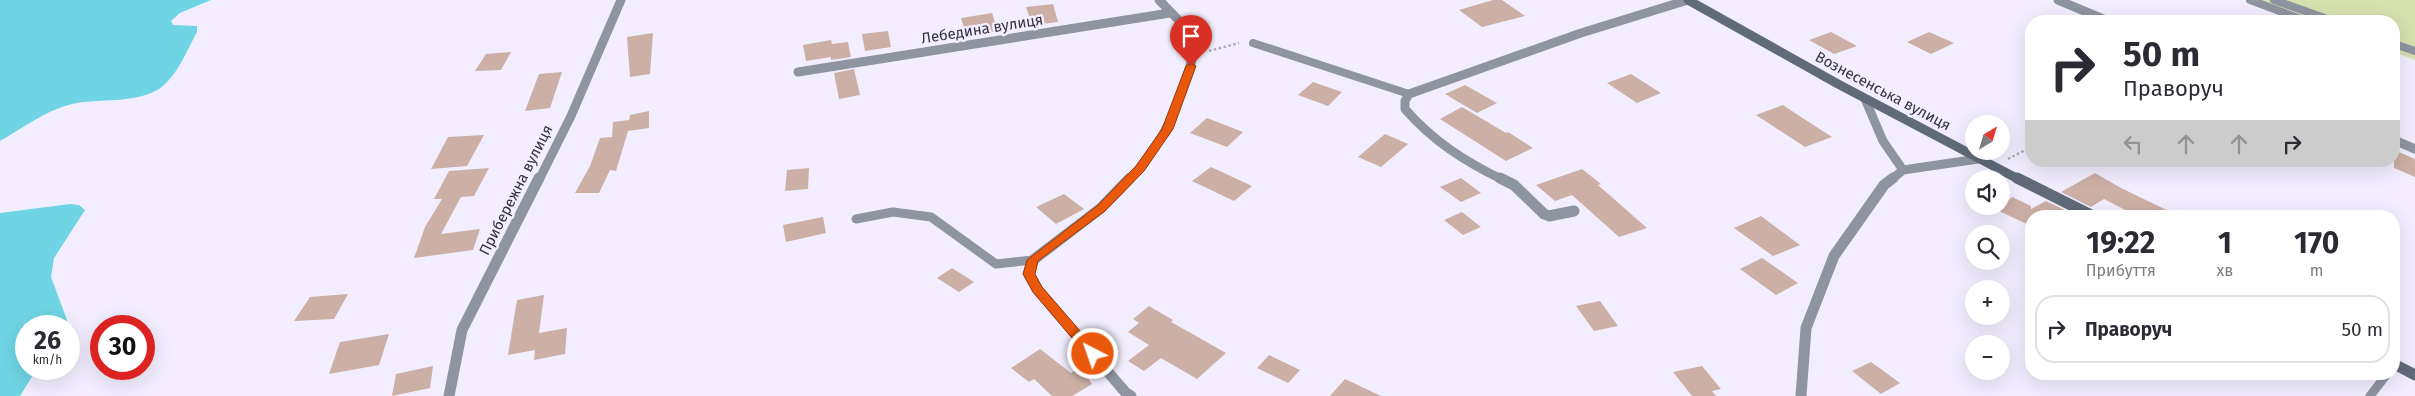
<!DOCTYPE html>
<html lang="uk">
<meta charset="utf-8">
<style>
:root{--surface:#fff;--page:#f7f7f7;--text:#2b2b33;--muted:#7c7c81;--line:#e1e1e2}
body{margin:0;font-family:"Fira Sans",sans-serif;background:var(--page);color:var(--text);height:100vh;display:flex;flex-direction:column;font-size:19px;white-space:nowrap}
*{box-sizing:border-box;margin:0}
p{font-size:16px;color:var(--muted)}
.icon{flex:none;width:28px;height:28px;fill:none;stroke:currentColor;stroke-width:2;stroke-linecap:round;stroke-linejoin:round}
.map{position:relative;flex:1;overflow:hidden}
.details{position:absolute;left:2025px;top:210px;width:375px;height:170px;display:flex;flex-direction:column;background:var(--surface);border-radius:20px;box-shadow:0 5px 20px #0002}
.details>*{flex:none}
.top-card{position:absolute;left:2025px;top:15px;width:375px;height:152px;border-radius:20px;box-shadow:0 5px 20px #0002;background:#fff;color:var(--text);overflow:hidden}
.needle{width:32px;rotate:38deg}
.fabs{position:absolute;left:1965px;top:115px;display:grid;gap:10px}
.fabs a{display:grid;place-items:center;width:45px;height:45px;border-radius:50%;background:var(--surface);box-shadow:0 5px 20px #0002;font-size:25px}
.speed{position:absolute;left:15px;top:315px;display:flex;gap:10px;font-size:25px;font-weight:700;text-align:center}
.speed>*{display:grid;place-content:center;width:65px;height:65px;border-radius:50%;background:var(--surface);box-shadow:0 5px 20px #0002;line-height:1}
.speed small{font-size:12px;font-weight:400}
.speed .limit{border:8px solid #d22;background:#fff;color:#111}
.pin{position:absolute;display:grid;place-items:center;width:42px;height:42px;color:#fff;margin:-51px -21px;border-radius:50% 50% 50% 0;rotate:-45deg;box-shadow:0 0 5px #0007}
.pin .icon{rotate:45deg}
.me{position:absolute;width:55px;margin:-28px;rotate:319deg;stroke-linejoin:round;filter:drop-shadow(0 0 4px #0008)}
.turn{display:flex;align-items:center;gap:18px;height:105px;padding:0 15px;font-size:22px}
.turn .icon{width:65px;height:65px;stroke-width:2.5}
.turn b{display:block;font-size:35px;line-height:42px}
.lanes{display:flex;align-items:center;height:48px;padding:0 15px;background:#0003;justify-content:center;gap:25px;direction:ltr}
.lanes .off{opacity:.35}
.eta{display:flex;justify-content:space-evenly;align-items:center;height:85px;text-align:center}
.eta b{font-size:30px;font-weight:700;line-height:35px}
ul{padding:0;list-style:none}
li{display:flex;align-items:center;gap:15px;height:68px;margin:0 10px 8px;padding:0 5px;border:2px solid var(--line);border-radius:20px}
li div{flex:1}
li b{display:block;font-size:19px}
li em{font-style:normal}
.map>svg:first-child{display:block}
.green{fill:#d7e0af}
.water{fill:#6fd5e5}
.building{fill:#ccafa5}
.lines{fill:none;stroke-linecap:round;stroke-linejoin:round}
.path{stroke:#afabba;stroke-width:2.5;stroke-dasharray:2.5 2.5;stroke-linecap:butt}
.service-far1{stroke:#8f95a0;stroke-width:8}
.service{stroke:#8f95a0;stroke-width:9}
.minor-far1{stroke:#8f95a0;stroke-width:9}
.minor{stroke:#8f95a0;stroke-width:11}
.secondary-far1{stroke:#616a78;stroke-width:9}
.secondary{stroke:#616a78;stroke-width:11}
.route{fill:#ea580c;stroke:#983908}
.labels{text-anchor:middle;dominant-baseline:central;stroke-width:5;stroke-linejoin:round;paint-order:stroke}
.street-label{font-size:15px;fill:#35323d;stroke:#f2eeff}
</style>
<div class="map">
<svg width="2415" height="396" viewBox="0 0 2415 396">
<rect width="100%" height="100%" fill="#f2eeff"/>
<path class="green" d="M 2254,0 L 2415,0 L 2415,60 L 2394,52 L 2394,21 L 2311,21 Z"/>
<path class="water" d="M 0,0 L 211,0 L 180,13 L 171,21 L 173,25 L 197,26 L 197,32 C 187,50 177,77 159,89 C 134,104 99,98 72,104 C 46,110 23,128 0,141 Z
M 70,204 L 79,205 L 85,210 L 54,258 L 51,277 L 67,320 L 63,326 L 26,326 L 26,369 L 37,369 L 20,396 L 0,396 L 0,213 Z"/>
<path class="building" d="M 1493,0 L 1502,0 L 1525,16 L 1482,27 L 1459,10 Z
M 1053,4 L 1058,22 L 1032,25 L 1026,7 Z
M 992,13 L 998,31 L 966,35 L 961,18 Z
M 888,31 L 891,47 L 865,51 L 862,34 Z
M 1831,32 L 1857,46 L 1834,54 L 1809,40 Z
M 1929,32 L 1954,43 L 1931,54 L 1907,42 Z
M 653,33 L 650,74 L 630,77 L 627,37 Z
M 831,40 L 832,44 L 848,42 L 851,57 L 831,60 L 831,57 L 806,61 L 803,45 Z
M 511,52 L 501,70 L 475,71 L 486,54 Z
M 854,69 L 860,95 L 839,99 L 834,73 Z
M 562,72 L 550,108 L 525,111 L 539,74 Z
M 1631,74 L 1661,93 L 1637,103 L 1607,83 Z
M 1313,82 L 1342,92 L 1328,106 L 1298,95 Z
M 1465,85 L 1497,103 L 1477,113 L 1445,94 Z
M 1783,105 L 1798,115 L 1832,137 L 1805,147 L 1756,115 Z
M 1462,107 L 1506,133 L 1508,132 L 1533,148 L 1506,161 L 1440,119 Z
M 649,111 L 649,128 L 628,131 L 616,171 L 610,170 L 599,193 L 575,193 L 590,166 L 600,138 L 612,137 L 613,122 L 629,120 L 630,115 Z
M 1207,118 L 1243,132 L 1227,147 L 1190,133 Z
M 1385,134 L 1408,144 L 1381,167 L 1358,157 Z
M 484,135 L 467,166 L 431,169 L 448,137 Z
M 2394,150 L 2415,159 L 2415,177 L 2394,168 Z
M 1211,167 L 1252,186 L 1234,201 L 1192,181 Z
M 489,168 L 474,196 L 461,197 L 441,234 L 480,229 L 473,250 L 414,258 L 425,227 L 442,199 L 434,199 L 449,171 Z
M 809,168 L 808,189 L 785,191 L 787,170 Z
M 1582,169 L 1601,184 L 1598,185 L 1647,228 L 1619,237 L 1572,195 L 1555,201 L 1536,185 Z
M 2095,173 L 2121,188 L 2179,216 L 2137,216 L 2104,199 L 2091,207 L 2061,192 Z
M 1461,178 L 1481,193 L 1461,202 L 1440,187 Z
M 1064,194 L 1084,209 L 1056,224 L 1036,207 Z
M 2012,197 L 2031,206 L 2031,209 L 2046,201 L 2077,216 L 2031,216 L 2031,226 L 1997,210 Z
M 1462,212 L 1481,227 L 1463,235 L 1444,220 Z
M 1761,216 L 1800,245 L 1773,256 L 1734,228 Z
M 823,217 L 826,233 L 786,242 L 783,225 Z
M 1762,258 L 1798,283 L 1776,295 L 1740,269 Z
M 952,268 L 974,282 L 959,292 L 937,278 Z
M 348,294 L 334,319 L 294,321 L 310,297 Z
M 544,295 L 539,333 L 567,328 L 565,354 L 534,360 L 535,350 L 508,355 L 517,300 Z
M 1600,301 L 1618,326 L 1594,331 L 1576,306 Z
M 1149,306 L 1173,320 L 1171,322 L 1226,353 L 1197,379 L 1161,358 L 1144,371 L 1128,361 L 1149,345 L 1128,332 L 1139,323 L 1133,319 Z
M 389,334 L 379,365 L 329,374 L 340,342 Z
M 1040,349 L 1071,373 L 1080,367 L 1092,384 L 1072,396 L 1052,396 L 1034,379 L 1029,382 L 1011,368 Z
M 1269,355 L 1300,370 L 1288,383 L 1257,368 Z
M 1871,362 L 1900,383 L 1881,394 L 1852,371 Z
M 433,366 L 430,388 L 392,396 L 396,374 Z
M 1702,366 L 1721,389 L 1712,391 L 1716,396 L 1692,396 L 1673,372 Z
M 1345,379 L 1381,396 L 1330,396 Z"/>
<g class="lines">
<path class="path" d="M 1209,51 L 1239,43
M 2008,159 L 2031,147"/>
<path class="service-far1" d="M 2250,0 L 2306,21
M 2274,0 L 2333,21
M 1253,43 L 1409,94
M 2394,44 L 2415,51"/>
<path class="service" d="M 856,219 L 893,212 L 931,217 L 996,264 L 1033,260
M 2370,396 L 2387,374"/>
<path class="minor-far1" d="M 2058,0 L 2108,21
M 798,72 L 1170,13
M 1865,99 L 1883,141 L 1903,170
M 2394,140 L 2415,149
M 539,180 L 571,116 L 621,0
M 1129,180 C 1171,136 1181,96 1198,40 L 1159,0
M 1503,180 C 1464,161 1433,141 1405,109 L 1405,101 L 1409,94 L 1581,33 L 1688,0
M 1891,180 L 1903,170 L 1978,159"/>
<path class="minor" d="M 1130,178 L 1101,208 L 1033,260 L 1029,274 L 1037,289 L 1126,393 L 1131,396
M 1500,178 L 1514,185 L 1544,214 L 1549,216 L 1574,211
M 449,396 L 462,330 L 539,178
M 1801,396 L 1806,328 L 1834,256 L 1884,185 L 1893,178"/>
<path class="secondary-far1" d="M 1688,0 L 1838,84 L 2020,180"/>
<path class="secondary" d="M 2017,178 L 2093,216
M 2394,364 L 2415,375"/>
</g>
<path class="route" d="M 1191,63 L 1196,66 L 1173,129 L 1144,171 L 1105,211 L 1038,261 L 1035,274 L 1042,287 L 1100,354 L 1098,358 L 1089,358 L 1033,292 L 1023,274 L 1027,260 L 1097,206 L 1136,166 L 1162,129 L 1186,66 Z"/>
<g class="labels">
<g class="street-label">
<text transform="translate(982 29) rotate(-9)">Лебедина вулиця</text>
<text transform="translate(1883 91) rotate(28)">Вознесенська вулиця</text>
<text transform="translate(516 190) rotate(-63)">Прибережна вулиця</text>
</g>
</g>
</svg>
<div class="fabs">
<a><svg class="needle" viewBox="-14 -14 28 28"><path d="M0-13l5 13h-10z" fill="#e53935"/><path d="M0 13l5-13h-10z" fill="#7c7c81"/></svg></a>
<a><svg class="icon" aria-label="sound" viewBox="0 0 24 24"><path d="M4 9h4l5-4v14l-5-4H4zM17 9q2 3 0 6"/></svg></a>
<a><svg class="icon" aria-label="search" viewBox="0 0 24 24"><circle cx="10" cy="10" r="6"/><path d="M15 15l6 6"/></svg></a>
<a>+</a>
<a>−</a>
</div>
<div class="speed"><div>26<small>km/h</small></div><div class="limit">30</div></div>
<div class="pin" style="left:1191px;top:66px;background:#d93025"><svg class="icon" aria-label="arrive" viewBox="0 0 24 24"><path d="M6 21V4h12l-3 4 3 4H6"/></svg></div>
<svg class="me" style="left:1093px;top:354px" viewBox="-20 -20 40 40"><circle r="17" fill="#ea580c" stroke="#fff" stroke-width="3"/><path d="M0-11L8 9 0 5-8 9z" fill="#fff"/></svg>
<div class="top-card">
<div class="turn"><svg class="icon" aria-label="right" viewBox="0 0 24 24"><path d="M7 20v-9h11M14 6l5 5-5 5"/></svg><div><b>50 m</b>Праворуч</div></div>
<div class="lanes"><svg class="icon off" aria-label="left" viewBox="0 0 24 24"><path d="M17 20v-9H6M10 6l-5 5 5 5"/></svg><svg class="icon off" aria-label="ahead" viewBox="0 0 24 24"><path d="M12 20V5M6 11l6-6 6 6"/></svg><svg class="icon off" aria-label="ahead" viewBox="0 0 24 24"><path d="M12 20V5M6 11l6-6 6 6"/></svg><svg class="icon" aria-label="right" viewBox="0 0 24 24"><path d="M7 20v-9h11M14 6l5 5-5 5"/></svg></div>
</div>
<section class="details">
<div class="eta">
<div><b>19:22</b><p>Прибуття</p></div>
<div><b>1</b><p>хв</p></div>
<div><b>170</b><p>m</p></div>
</div>
<ul>
<li><svg class="icon" aria-label="right" viewBox="0 0 24 24"><path d="M7 20v-9h11M14 6l5 5-5 5"/></svg><div><b>Праворуч</b></div><em>50 m</em></li>
</ul>
</section>
</div>
